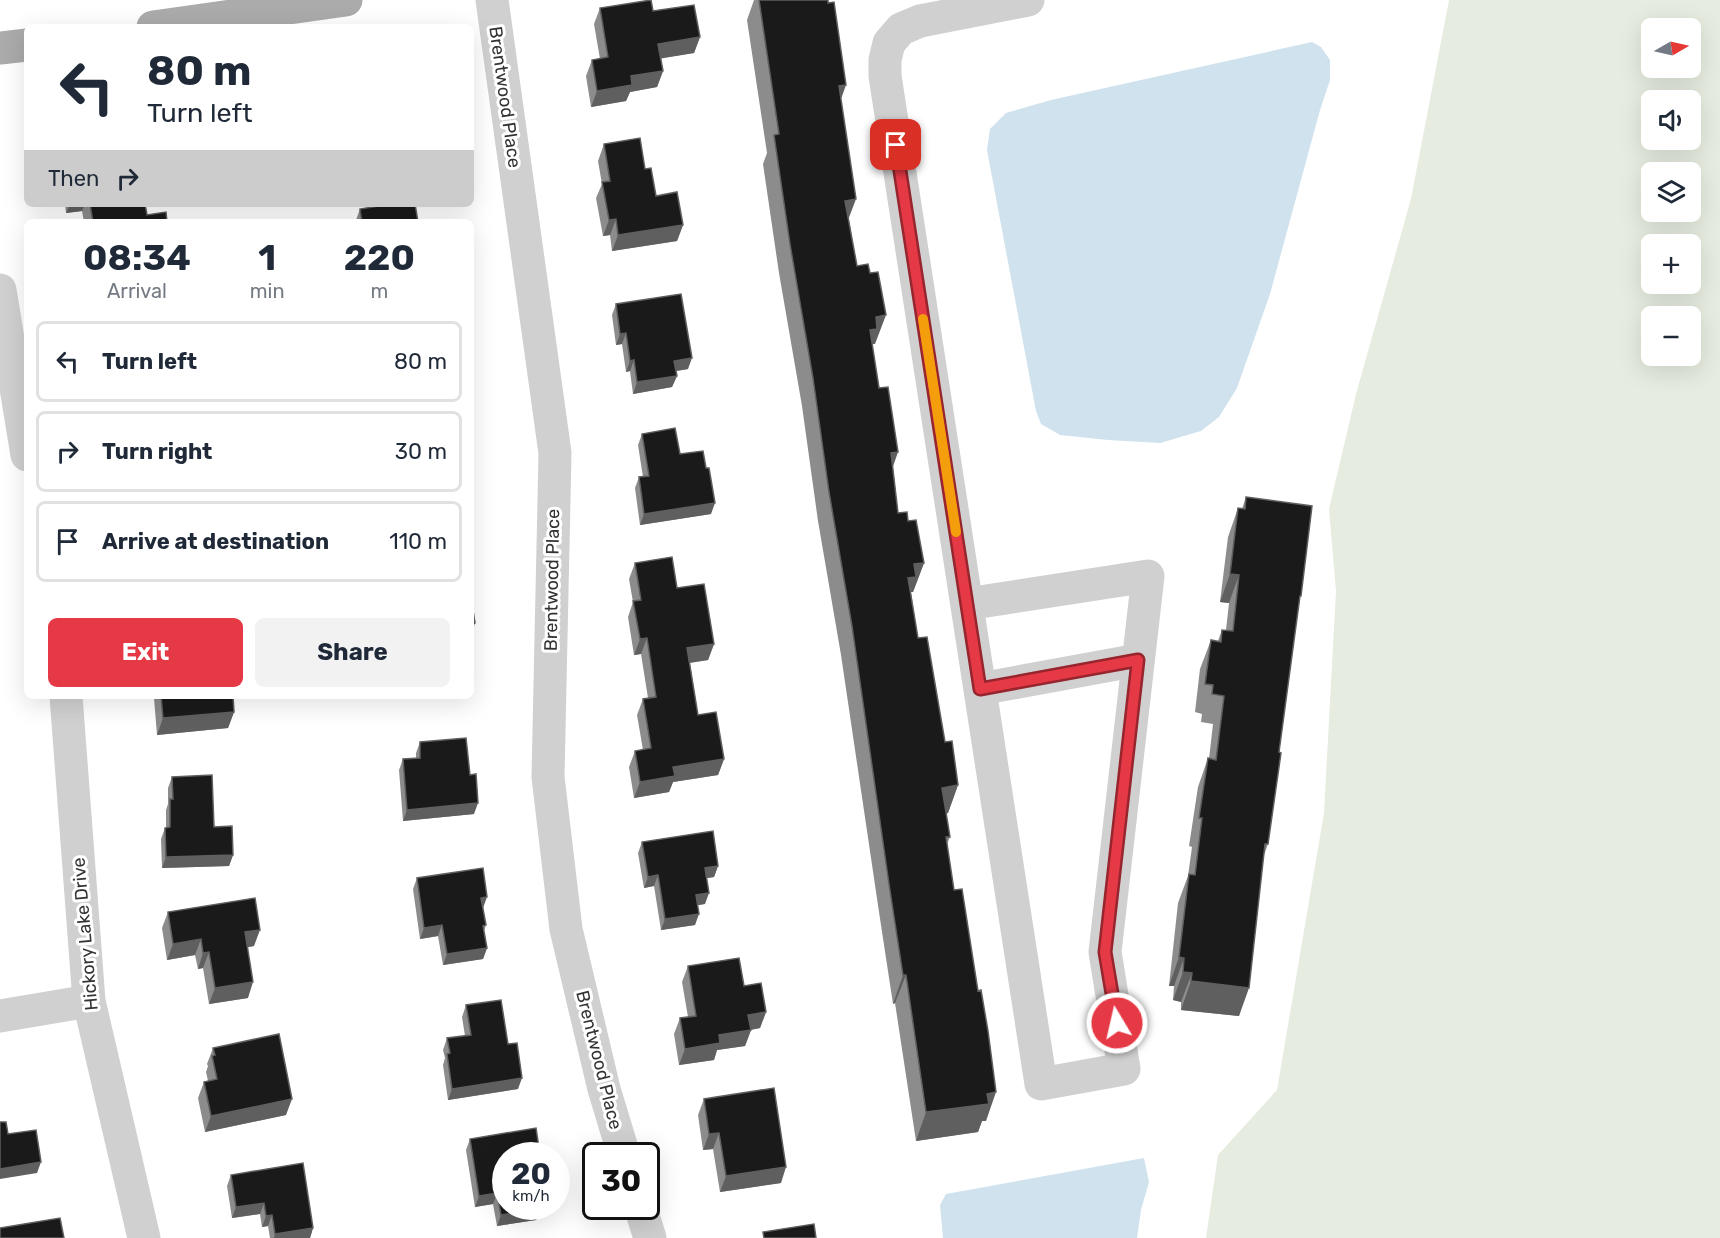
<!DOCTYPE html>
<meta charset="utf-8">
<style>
:root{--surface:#fff;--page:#f2f2f3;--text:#1f2937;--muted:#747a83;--line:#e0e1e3;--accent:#e63946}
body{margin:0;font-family:Rubik,sans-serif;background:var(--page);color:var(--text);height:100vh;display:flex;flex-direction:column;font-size:22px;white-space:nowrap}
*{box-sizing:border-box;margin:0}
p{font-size:20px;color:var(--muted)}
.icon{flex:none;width:33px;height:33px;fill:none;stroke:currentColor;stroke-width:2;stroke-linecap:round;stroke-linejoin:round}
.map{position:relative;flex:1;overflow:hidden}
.side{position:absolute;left:24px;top:219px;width:450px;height:480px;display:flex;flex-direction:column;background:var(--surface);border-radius:9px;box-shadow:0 6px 24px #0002}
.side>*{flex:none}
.top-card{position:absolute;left:24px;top:24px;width:450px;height:183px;border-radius:9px;box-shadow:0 6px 24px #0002;background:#fff;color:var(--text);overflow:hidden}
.needle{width:39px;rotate:81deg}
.fabs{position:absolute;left:1641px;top:18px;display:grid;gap:12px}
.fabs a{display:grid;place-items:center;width:60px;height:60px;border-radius:9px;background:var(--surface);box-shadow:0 6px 24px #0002;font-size:30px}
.speed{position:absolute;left:492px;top:1142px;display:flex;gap:12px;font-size:30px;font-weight:700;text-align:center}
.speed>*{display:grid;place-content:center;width:78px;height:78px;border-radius:50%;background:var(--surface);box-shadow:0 6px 24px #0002;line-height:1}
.speed small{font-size:15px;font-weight:400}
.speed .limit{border:3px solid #111;border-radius:9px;background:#fff;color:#111}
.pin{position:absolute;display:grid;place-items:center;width:51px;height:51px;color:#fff;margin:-26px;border-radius:12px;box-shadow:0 3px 9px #0006}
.me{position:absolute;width:66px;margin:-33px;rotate:351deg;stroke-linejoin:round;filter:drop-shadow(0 0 4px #0008)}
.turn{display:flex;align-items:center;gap:21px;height:126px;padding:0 24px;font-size:27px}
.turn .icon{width:78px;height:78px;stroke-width:2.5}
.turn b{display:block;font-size:42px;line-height:51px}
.then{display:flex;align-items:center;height:57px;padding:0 24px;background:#0003;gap:12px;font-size:22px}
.eta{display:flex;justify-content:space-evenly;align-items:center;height:102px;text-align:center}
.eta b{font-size:36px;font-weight:700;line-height:42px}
.button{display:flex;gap:12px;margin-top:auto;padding:12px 24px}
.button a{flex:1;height:69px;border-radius:9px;background:var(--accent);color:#fff;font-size:24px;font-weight:700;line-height:69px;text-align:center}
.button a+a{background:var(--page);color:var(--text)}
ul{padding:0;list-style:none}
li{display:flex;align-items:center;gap:18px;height:81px;margin:0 12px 9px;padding:0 12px;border:3px solid var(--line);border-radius:9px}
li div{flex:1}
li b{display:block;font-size:22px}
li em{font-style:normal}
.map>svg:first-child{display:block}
.green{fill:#e6ecdf;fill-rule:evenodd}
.water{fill:#cfe2ee}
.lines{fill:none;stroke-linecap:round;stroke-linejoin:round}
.minor{stroke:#d0d0d0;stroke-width:33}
.major{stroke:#ababab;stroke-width:33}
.wall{fill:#8c8c8c}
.shaded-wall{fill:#5f5f5f}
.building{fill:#1a1a1a;stroke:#5f5f5f;stroke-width:1.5}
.route-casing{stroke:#96252e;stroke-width:15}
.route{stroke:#e63946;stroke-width:10}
.slow{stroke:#f59e0b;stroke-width:10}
.labels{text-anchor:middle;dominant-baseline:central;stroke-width:6;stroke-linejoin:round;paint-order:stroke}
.street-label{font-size:18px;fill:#333;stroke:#fff}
</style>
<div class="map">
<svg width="1720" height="1238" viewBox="0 0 1720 1238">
<rect width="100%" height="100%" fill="#fff"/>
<path class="green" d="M 1449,0 L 1720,0 L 1720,1238 L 1206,1238 L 1218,1155 L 1277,1090 L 1324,813 L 1336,591 L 1329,509 L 1356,394 L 1411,199 ZM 1652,28 L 1690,28 L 1690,68 L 1652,68 ZM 1690,100 L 1690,140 L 1652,140 L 1652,100 ZM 1690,172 L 1690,212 L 1652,212 L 1652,172 ZM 1652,244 L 1690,244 L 1690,284 L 1652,284 ZM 1652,316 L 1690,316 L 1690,356 L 1652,356 Z"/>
<path class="water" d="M 1312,42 L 1321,47 L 1330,60 L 1330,80 L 1320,110 L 1270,294 L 1237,388 L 1219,417 L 1201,431 L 1160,443 L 1108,440 L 1060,435 L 1041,424 L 1036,411 L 987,150 L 990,129 L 1006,113 L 1051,100 Z
M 1144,1158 L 1149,1182 L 1141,1210 L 1137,1238 L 943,1238 L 940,1205 L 946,1194 Z"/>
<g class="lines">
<path class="minor" d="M 492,0 L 555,453 L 548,777 L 566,929 L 604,1089 L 624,1155
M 0,290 L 27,455
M 967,604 L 1148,576 L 1105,952 L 1124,1069 L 1041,1084 L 885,76 L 885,60 L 889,43 L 901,29 L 920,21 L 1028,0
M 980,689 L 1138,660
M 66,696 L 89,1001 L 144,1238
M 0,1016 L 89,1001
M 640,1206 L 650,1238"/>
<path class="major" d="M 153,27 L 346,0
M 0,48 L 27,45"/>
</g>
<path class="wall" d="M 754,0 L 828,0 L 841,98 L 849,220 L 857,266 L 875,344 L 872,344 L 893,467 L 898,513 L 908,521 L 924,563 L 913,592 L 911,592 L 918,638 L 945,742 L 958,785 L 948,813 L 946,814 L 950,837 L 947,844 L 986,1121 L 982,1121 L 978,1132 L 916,1141 L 895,1003 L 893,1004 L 879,912 L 841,655 L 818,521 L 802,406 L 779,273 L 763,164 L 767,153 L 747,20 Z
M 600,8 L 653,11 L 700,37 L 694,53 L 661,58 L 663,71 L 657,87 L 630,92 L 626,101 L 591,107 L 586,76 L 592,60 L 600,59 L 594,24 Z
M 604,144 L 656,196 L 683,225 L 677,241 L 612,251 L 610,235 L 603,236 L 596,198 L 602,184 L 598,161 Z
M 65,204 L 145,204 L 147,215 L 167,222 L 84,222 L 82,211 L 66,213 Z
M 360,209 L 418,222 L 357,222 L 356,220 Z
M 616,304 L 688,369 L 676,371 L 677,376 L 672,387 L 633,394 L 630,371 L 626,372 L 622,344 L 616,345 L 612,315 Z
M 642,434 L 680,454 L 711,514 L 640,525 L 635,488 L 639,477 L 643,477 L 638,445 Z
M 1246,497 L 1299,603 L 1279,752 L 1268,844 L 1264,855 L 1239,1016 L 1181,1010 L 1181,1002 L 1173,1000 L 1174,986 L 1169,986 L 1178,903 L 1188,876 L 1192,847 L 1189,846 L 1198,787 L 1208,758 L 1209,759 L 1213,724 L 1201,722 L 1202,714 L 1195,712 L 1200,669 L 1211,640 L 1218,641 L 1222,630 L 1226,630 L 1229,603 L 1220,602 L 1228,537 L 1238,508 L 1242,509 Z
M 635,563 L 677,588 L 714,644 L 708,660 L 690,663 L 698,715 L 724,759 L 718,775 L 673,782 L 669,792 L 634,798 L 629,767 L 635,751 L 643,750 L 637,715 L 643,699 L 648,698 L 641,654 L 634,655 L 628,617 L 633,602 L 629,579 Z
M 154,696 L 233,696 L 234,712 L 228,728 L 157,735 L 154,698 Z
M 420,742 L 470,775 L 474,814 L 403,821 L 399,770 L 403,759 L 416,758 L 416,753 Z
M 172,777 L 214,827 L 233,855 L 229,866 L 162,868 L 161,839 L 165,828 L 166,828 L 166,810 L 168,804 L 168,788 Z
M 642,842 L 718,866 L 714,877 L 707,878 L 705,904 L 698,905 L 695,925 L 661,930 L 654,886 L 644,888 L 638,853 Z
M 417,878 L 483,908 L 486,925 L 484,931 L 487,948 L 483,959 L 443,965 L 438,936 L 420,939 L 413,889 Z
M 168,912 L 254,946 L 247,947 L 248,998 L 209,1004 L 203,968 L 198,969 L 195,955 L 167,960 L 162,928 Z
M 688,966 L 744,986 L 766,1012 L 760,1028 L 751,1030 L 745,1046 L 717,1050 L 714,1060 L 679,1065 L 674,1034 L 680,1018 L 688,1017 L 682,982 Z
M 466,1005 L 508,1044 L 518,1089 L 448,1100 L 443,1065 L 445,1058 L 443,1050 L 447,1038 L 465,1036 L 462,1017 Z
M 213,1048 L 286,1115 L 205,1132 L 198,1098 L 204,1082 L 208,1081 L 206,1072 L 208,1066 L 207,1064 Z
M 704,1099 L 781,1183 L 720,1192 L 713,1149 L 703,1150 L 698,1115 Z
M 470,1139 L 506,1155 L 540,1209 L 536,1220 L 497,1226 L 493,1204 L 475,1207 L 466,1150 Z
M 231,1175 L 313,1228 L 310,1238 L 270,1238 L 268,1226 L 262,1227 L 260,1214 L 232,1218 L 227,1186 Z"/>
<path class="shaded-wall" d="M 700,37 L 694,53 L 652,60 L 658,44 Z
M 663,71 L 657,87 L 630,92 L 626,101 L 591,107 L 597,91 L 631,76 Z
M 846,85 L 836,113 L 839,86 Z
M 856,199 L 845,228 L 845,201 Z
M 70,204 L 85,204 L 82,211 L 66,213 Z
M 616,219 L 610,235 L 603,236 L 609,220 Z
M 683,225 L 677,241 L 612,251 L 618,235 Z
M 886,315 L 875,344 L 872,344 L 870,330 L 876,317 Z
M 626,333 L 622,344 L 616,345 L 620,334 Z
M 692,358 L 688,369 L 670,372 L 674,361 Z
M 634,360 L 630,371 L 626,372 L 630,361 Z
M 677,376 L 672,387 L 633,394 L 637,382 Z
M 898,452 L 888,481 L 891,453 Z
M 715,503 L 711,514 L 640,525 L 644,514 Z
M 924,563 L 913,592 L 911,592 L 908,578 L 914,564 Z
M 1230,574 L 1239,575 L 1229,603 L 1220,602 Z
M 475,623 L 471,634 L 471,624 Z
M 647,638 L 641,654 L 634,655 L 640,639 Z
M 714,644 L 708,660 L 681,664 L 687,648 Z
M 234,712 L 228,728 L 157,735 L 163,718 Z
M 724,759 L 718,775 L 673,782 L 669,792 L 634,798 L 640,782 L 673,767 Z
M 958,785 L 948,813 L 932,816 L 942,788 Z
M 478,803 L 474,814 L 403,821 L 407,810 Z
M 233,855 L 229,866 L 162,868 L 166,857 Z
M 718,866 L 714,877 L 701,879 L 705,868 Z
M 658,875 L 654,886 L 644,888 L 648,877 Z
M 709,893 L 705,904 L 692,906 L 696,895 Z
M 487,897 L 483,908 L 481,898 Z
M 699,914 L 695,925 L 661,930 L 665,919 Z
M 442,925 L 438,936 L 420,939 L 424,928 Z
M 260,930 L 254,946 L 239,949 L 245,932 Z
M 201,939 L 195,955 L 167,960 L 173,944 Z
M 487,948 L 483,959 L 443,965 L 447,954 Z
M 209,952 L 203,968 L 198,969 L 203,953 Z
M 1179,957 L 1184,958 L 1174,986 L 1169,986 Z
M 1183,972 L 1192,973 L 1181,1002 L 1173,1000 Z
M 903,975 L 906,975 L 895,1003 L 893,1004 Z
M 1191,981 L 1249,988 L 1239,1016 L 1181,1010 Z
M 253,982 L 248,998 L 209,1004 L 215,988 Z
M 766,1012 L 760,1028 L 749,1030 L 751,1030 L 745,1046 L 717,1050 L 714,1060 L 679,1065 L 685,1049 L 719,1035 L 748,1015 Z
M 522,1078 L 518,1089 L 448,1100 L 452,1089 Z
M 996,1092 L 986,1121 L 982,1121 L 978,1132 L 916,1141 L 926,1112 L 987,1094 Z
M 292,1099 L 286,1115 L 205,1132 L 211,1116 Z
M 719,1133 L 713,1149 L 703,1150 L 709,1134 Z
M 41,1162 L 37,1173 L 0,1179 L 0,1169 Z
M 786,1167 L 781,1183 L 720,1192 L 726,1176 Z
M 497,1193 L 493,1204 L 475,1207 L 479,1196 Z
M 264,1203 L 260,1214 L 232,1218 L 236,1207 Z
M 540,1209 L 536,1220 L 497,1226 L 501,1215 Z
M 272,1215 L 268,1226 L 262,1227 L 266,1216 Z
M 313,1228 L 310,1238 L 274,1238 L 275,1234 Z"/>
<path class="building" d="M 651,0 L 653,11 L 694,5 L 700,37 L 658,44 L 663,71 L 631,76 L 632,85 L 597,91 L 592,60 L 608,57 L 600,8 Z
M 759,0 L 828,0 L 828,3 L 834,2 L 846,85 L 839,86 L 856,199 L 845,201 L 857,266 L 868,264 L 870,273 L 878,272 L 886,315 L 876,317 L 877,329 L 870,330 L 879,388 L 888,387 L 898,452 L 891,453 L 898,513 L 907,512 L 908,521 L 916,520 L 924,563 L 914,564 L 916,577 L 908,578 L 918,638 L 927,637 L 945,742 L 952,741 L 958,785 L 942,788 L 950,837 L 946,837 L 954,890 L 962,889 L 978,991 L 981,990 L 988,1031 L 996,1092 L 987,1094 L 989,1104 L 926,1112 L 906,975 L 903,975 L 889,884 L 852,626 L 829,492 L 813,378 L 790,244 L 774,135 L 779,134 Z
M 640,138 L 645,169 L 651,168 L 656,196 L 677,192 L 683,225 L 618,235 L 616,219 L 609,220 L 602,182 L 610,181 L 604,144 Z
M 90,204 L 145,204 L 147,215 L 166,212 L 167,222 L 93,222 Z
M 391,204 L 415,204 L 418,222 L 362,222 L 360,209 Z
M 681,294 L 692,358 L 674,361 L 677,376 L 637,382 L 634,360 L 630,361 L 626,333 L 620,334 L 616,304 Z
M 675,428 L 680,454 L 703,451 L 706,468 L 709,468 L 715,503 L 644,514 L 639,477 L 649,476 L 642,434 Z
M 1246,497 L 1312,506 L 1301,596 L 1300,596 L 1279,752 L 1281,753 L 1268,844 L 1265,844 L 1249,988 L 1191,981 L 1192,973 L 1183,972 L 1184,958 L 1179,957 L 1189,874 L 1195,875 L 1202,818 L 1199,818 L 1208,758 L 1216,760 L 1224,696 L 1212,694 L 1213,685 L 1205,684 L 1211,640 L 1221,642 L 1222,630 L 1233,631 L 1239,575 L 1230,574 L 1238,508 L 1245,509 Z
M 672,557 L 677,588 L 704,584 L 714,644 L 687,648 L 698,715 L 716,712 L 724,759 L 673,767 L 675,776 L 640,782 L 635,751 L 651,748 L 643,699 L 656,697 L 647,638 L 640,639 L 633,601 L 641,600 L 635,563 Z
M 471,598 L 475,623 L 471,624 Z
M 161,696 L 233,696 L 234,712 L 163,718 Z
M 466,738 L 470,775 L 476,774 L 478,803 L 407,810 L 403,759 L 420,758 L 420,742 Z
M 212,775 L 214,827 L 232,826 L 233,855 L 166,857 L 165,828 L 170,827 L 170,799 L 173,799 L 172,777 Z
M 713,831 L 718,866 L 705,868 L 709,893 L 696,895 L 699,914 L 665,919 L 658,875 L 648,877 L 642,842 Z
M 483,868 L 487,897 L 481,898 L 486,925 L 483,926 L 487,948 L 447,954 L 442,925 L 424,928 L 417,878 Z
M 255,898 L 260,930 L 245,932 L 253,982 L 215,988 L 209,952 L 203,953 L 201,939 L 173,944 L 168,912 Z
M 739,958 L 744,986 L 761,983 L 766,1012 L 748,1015 L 751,1030 L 719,1035 L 720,1043 L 685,1049 L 680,1018 L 696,1016 L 688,966 Z
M 501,1000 L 508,1044 L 517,1043 L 522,1078 L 452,1089 L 447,1054 L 450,1053 L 447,1038 L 471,1035 L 466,1005 Z
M 279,1034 L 292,1099 L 211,1116 L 204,1082 L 217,1079 L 212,1056 L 215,1055 L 213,1048 Z
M 774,1088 L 786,1167 L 726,1176 L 719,1133 L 709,1134 L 704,1099 Z
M 0,1122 L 6,1122 L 8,1134 L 36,1130 L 41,1162 L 0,1169 Z
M 536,1128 L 540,1155 L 506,1155 L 506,1206 L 539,1206 L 540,1209 L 501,1215 L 497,1193 L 479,1196 L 470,1139 Z
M 303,1163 L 313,1228 L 275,1234 L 272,1215 L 266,1216 L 264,1203 L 236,1207 L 231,1175 Z
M 60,1218 L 64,1238 L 0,1238 L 0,1228 Z
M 814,1224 L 816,1238 L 764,1238 L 763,1232 Z"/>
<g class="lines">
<g class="route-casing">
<path id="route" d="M 896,145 L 980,689 L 1138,660 L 1105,952 L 1117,1023"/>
</g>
<use href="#route" class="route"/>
<path class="slow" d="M 923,319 L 956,532"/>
</g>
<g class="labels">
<g class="street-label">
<text transform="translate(505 97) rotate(82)">Brentwood Place</text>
<text transform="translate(552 580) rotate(-89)">Brentwood Place</text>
<text transform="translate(85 934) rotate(-95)">Hickory Lake Drive</text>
<text transform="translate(599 1060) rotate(76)">Brentwood Place</text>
</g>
</g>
</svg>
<div class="fabs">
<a><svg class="needle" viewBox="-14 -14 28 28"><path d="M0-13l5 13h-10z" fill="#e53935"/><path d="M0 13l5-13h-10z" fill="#747a83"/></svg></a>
<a><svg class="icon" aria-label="sound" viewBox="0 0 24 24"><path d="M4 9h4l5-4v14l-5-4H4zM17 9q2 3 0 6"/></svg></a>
<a><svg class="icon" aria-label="layers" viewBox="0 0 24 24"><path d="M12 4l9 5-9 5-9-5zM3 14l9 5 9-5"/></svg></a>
<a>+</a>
<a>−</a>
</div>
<div class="speed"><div>20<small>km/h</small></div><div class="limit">30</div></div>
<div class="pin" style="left:896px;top:145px;background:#d93025"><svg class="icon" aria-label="arrive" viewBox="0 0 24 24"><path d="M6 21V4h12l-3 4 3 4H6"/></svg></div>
<svg class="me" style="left:1117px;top:1023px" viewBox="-20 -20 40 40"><circle r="17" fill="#e63946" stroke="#fff" stroke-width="3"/><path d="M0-11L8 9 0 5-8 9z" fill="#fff"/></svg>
<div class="top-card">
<div class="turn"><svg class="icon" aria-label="left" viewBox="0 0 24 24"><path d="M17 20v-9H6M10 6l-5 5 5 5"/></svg><div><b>80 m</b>Turn left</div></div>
<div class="then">Then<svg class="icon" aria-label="right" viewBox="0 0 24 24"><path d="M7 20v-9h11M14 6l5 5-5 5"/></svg></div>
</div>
<section class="side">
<div class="eta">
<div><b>08:34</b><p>Arrival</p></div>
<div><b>1</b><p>min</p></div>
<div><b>220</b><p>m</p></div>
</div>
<ul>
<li><svg class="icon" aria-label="left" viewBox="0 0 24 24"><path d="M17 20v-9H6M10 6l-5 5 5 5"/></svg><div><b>Turn left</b></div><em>80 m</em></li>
<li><svg class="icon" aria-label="right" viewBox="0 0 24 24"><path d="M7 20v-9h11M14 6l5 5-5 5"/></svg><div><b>Turn right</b></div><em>30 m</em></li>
<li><svg class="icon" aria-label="arrive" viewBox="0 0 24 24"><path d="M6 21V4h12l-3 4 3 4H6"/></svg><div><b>Arrive at destination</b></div><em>110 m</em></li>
</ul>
<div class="button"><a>Exit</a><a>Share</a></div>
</section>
</div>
